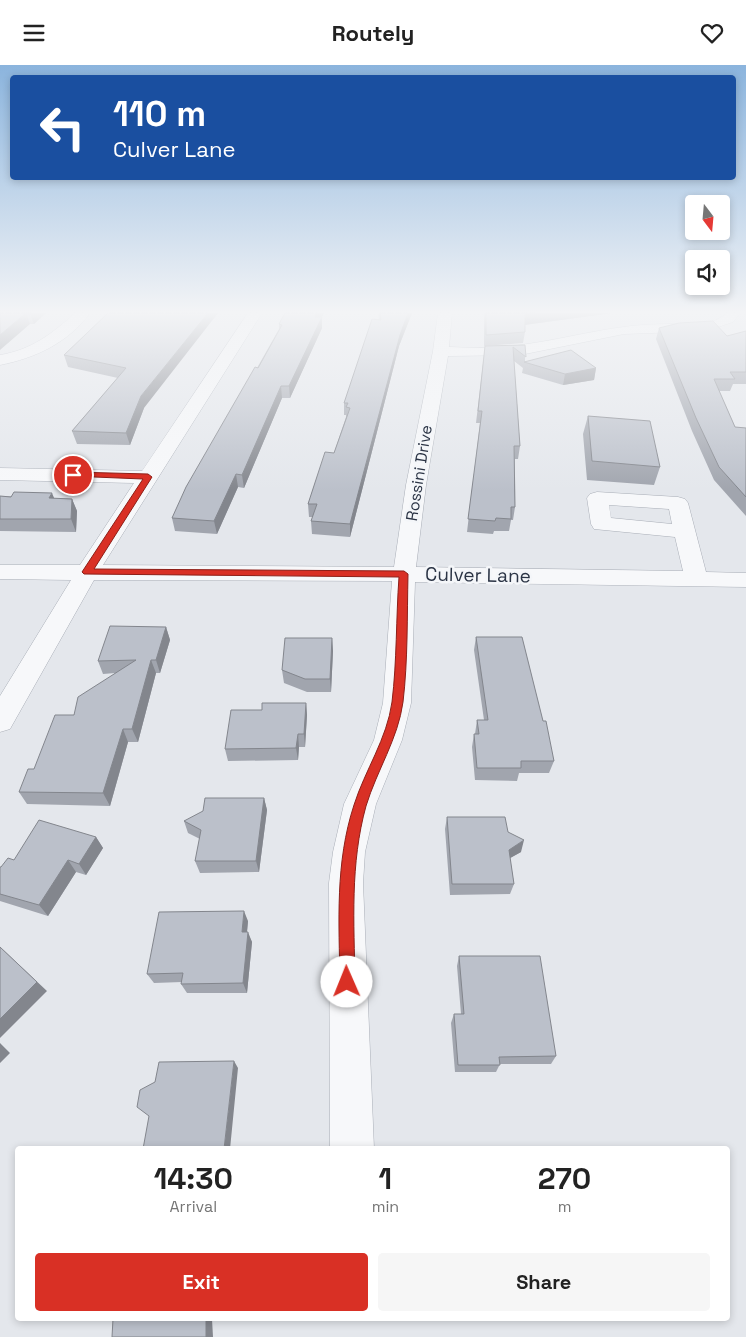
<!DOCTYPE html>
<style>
:root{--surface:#fff;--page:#f6f6f6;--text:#222;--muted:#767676;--accent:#d93025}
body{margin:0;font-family:"Space Grotesk",sans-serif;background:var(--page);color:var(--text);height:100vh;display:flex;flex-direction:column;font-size:19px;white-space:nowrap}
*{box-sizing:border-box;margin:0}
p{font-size:16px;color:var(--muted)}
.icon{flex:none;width:28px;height:28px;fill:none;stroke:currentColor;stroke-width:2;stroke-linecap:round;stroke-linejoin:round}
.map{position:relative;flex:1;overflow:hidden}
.drawer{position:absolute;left:15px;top:1081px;width:715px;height:175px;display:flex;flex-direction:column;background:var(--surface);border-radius:5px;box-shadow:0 2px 8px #0003}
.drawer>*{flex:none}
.top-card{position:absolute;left:10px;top:10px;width:726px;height:105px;border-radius:5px;box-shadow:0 2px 8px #0003;background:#1a4fa0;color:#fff;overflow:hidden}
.needle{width:32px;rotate:164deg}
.controls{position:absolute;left:685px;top:130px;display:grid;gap:10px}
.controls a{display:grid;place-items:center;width:45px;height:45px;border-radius:5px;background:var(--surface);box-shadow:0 2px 8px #0003;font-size:25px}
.pin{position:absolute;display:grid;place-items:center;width:42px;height:42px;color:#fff;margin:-21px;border:2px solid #fff;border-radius:50%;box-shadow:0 1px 5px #0007}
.me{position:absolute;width:55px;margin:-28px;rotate:359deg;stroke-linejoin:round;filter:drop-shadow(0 0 4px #0008)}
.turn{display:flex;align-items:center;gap:18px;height:105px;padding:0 20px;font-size:22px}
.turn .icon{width:65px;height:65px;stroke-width:2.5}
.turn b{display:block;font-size:35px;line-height:42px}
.eta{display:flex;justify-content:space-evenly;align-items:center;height:85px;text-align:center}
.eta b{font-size:30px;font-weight:800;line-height:35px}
.cta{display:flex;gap:10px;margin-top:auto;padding:10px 20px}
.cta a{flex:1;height:58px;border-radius:5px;background:var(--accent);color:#fff;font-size:20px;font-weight:800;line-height:58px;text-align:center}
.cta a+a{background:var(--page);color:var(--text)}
header{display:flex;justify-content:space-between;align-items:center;height:65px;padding:0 20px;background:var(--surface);font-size:22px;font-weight:800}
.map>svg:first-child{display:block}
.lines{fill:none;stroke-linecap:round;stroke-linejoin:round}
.minor-casing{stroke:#a9aeb7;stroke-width:1}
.minor{fill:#f7f8fa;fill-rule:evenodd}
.wall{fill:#a1a5ae}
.shaded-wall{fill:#83868d}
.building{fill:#bbc0ca;stroke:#83868d}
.route{fill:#d93025;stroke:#8d1f18}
.labels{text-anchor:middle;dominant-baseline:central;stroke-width:5;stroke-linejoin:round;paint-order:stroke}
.far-street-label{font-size:16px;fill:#2b3445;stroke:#f4f6f9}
.street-label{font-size:19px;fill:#2b3445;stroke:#f4f6f9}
</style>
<header><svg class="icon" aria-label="menu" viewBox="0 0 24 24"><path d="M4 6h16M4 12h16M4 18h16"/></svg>Routely<svg class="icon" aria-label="heart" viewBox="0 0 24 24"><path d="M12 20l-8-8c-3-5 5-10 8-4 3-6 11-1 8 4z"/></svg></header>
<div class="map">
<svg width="746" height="1272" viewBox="0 0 746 1272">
<rect width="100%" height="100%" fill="#e4e7ec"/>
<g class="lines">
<g class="minor-casing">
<path id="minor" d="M 75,248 L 90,248 C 68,278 35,293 0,300 L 0,290 C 31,285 52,269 75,248 Z
M 248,248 L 262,248 L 103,500 L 394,502 L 406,420 L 433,286 L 438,248 L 452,248 L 449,282 C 473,283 497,284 521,280 C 573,273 613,259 668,259 C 683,259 715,262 726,248 L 740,248 L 733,257 L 706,266 L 624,269 L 520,290 L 448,291 L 426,420 L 416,502 L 683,506 L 675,472 L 594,464 L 591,459 L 587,433 L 590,429 L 597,427 L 678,432 L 685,434 L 688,438 L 706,507 L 746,508 L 746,522 L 415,517 L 411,638 L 402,675 L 376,739 L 365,787 L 363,818 L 374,1084 L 330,1084 L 329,818 L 333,787 L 344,739 L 374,675 L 383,638 L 392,516 L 94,515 L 10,664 L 0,667 L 0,631 L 71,515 L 0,514 L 0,500 L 80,500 L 134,418 L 0,415 L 0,403 L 142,406 ZM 609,440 L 669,444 L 672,459 L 611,453 Z"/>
</g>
<use href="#minor" class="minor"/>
</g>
<path class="wall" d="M 0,248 L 46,248 L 34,259 L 30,259 Z
M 108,248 L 144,343 L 130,380 L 77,379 L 72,366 L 118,313 L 68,302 L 64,290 Z
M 378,248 L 412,248 L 399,281 L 350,472 L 312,469 L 311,456 L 313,452 L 309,452 L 308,439 L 334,388 L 346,352 L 346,350 L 344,350 L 344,338 L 379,255 Z
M 484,248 L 612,248 L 525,260 L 525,267 L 523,278 L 484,281 Z
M 322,252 L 322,263 L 290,333 L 282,333 L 244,423 L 238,422 L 217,469 L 175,466 L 172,453 L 279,264 L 279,259 Z
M 659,263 L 727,271 L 746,266 L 746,319 L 733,319 L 730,326 L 719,326 L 735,362 L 746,363 L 746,451 L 714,415 L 692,366 L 656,274 Z
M 525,280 L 525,296 L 596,303 L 594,315 L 563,320 L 522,308 L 523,303 L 514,296 L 520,381 L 518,394 L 515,394 L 515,442 L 513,455 L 511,455 L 509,466 L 494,466 L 493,469 L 467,467 L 480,358 L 476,358 L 485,281 Z
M 588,351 L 660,402 L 654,420 L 587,415 L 583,369 Z
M 0,431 L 72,434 L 77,446 L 76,467 L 0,466 Z
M 166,562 L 170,575 L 160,608 L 156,608 L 138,677 L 128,677 L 110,741 L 27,739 L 19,727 L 34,704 L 74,650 L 115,608 L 103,609 L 98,596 Z
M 476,572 L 543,656 L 554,696 L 549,708 L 519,708 L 517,716 L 475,715 L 472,682 L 474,669 L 475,669 L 477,655 L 484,655 L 474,585 Z
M 332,573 L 333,586 L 331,627 L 307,627 L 284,618 L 282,605 Z
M 306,638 L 307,650 L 305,682 L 299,682 L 298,695 L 228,696 L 225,684 L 262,645 Z
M 264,733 L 267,745 L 259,807 L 200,808 L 195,796 L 200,774 L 188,768 L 184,756 Z
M 447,752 L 508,767 L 521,787 L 510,793 L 514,819 L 510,829 L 450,830 L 445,764 Z
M 96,772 L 103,783 L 86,810 L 76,807 L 48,851 L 0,836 L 0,802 L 1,802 L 14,795 Z
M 248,856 L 247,867 L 252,877 L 247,928 L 187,928 L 181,919 L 182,917 L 154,918 L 147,909 Z
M 459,891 L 556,991 L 551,999 L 500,999 L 496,1007 L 455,1007 L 451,958 L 454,949 L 461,949 L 457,901 Z"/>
<path class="shaded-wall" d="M 26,248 L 30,259 L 0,285 L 0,270 Z
M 30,248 L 46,248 L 34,259 Z
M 208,248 L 218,248 L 144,343 L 130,380 L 126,368 L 141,331 Z
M 317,248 L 324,248 L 322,252 L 322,263 L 290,333 L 289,321 Z
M 408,248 L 412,248 L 399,281 L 350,472 L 350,459 L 400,270 Z
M 535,248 L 612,248 L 523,260 L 525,250 Z
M 596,303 L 594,315 L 563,320 L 565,309 Z
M 281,321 L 282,333 L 244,423 L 242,410 Z
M 236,409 L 238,422 L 217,469 L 214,456 Z
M 52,428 L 57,440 L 49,433 Z
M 72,434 L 77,446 L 76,467 L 71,454 Z
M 166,562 L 170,575 L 160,608 L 156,595 Z
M 332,573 L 333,586 L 331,627 L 330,614 Z
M 151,595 L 156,608 L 138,677 L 132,664 Z
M 306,638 L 307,650 L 305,682 L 304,669 Z
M 123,664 L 128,677 L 110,741 L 103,728 Z
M 298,669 L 299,682 L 298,695 L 296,683 Z
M 264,733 L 267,745 L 259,807 L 256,796 Z
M 96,772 L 103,783 L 86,810 L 79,799 Z
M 524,775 L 521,787 L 505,796 L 509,785 Z
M 68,795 L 76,807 L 48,851 L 39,840 Z
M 244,846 L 248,856 L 246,877 L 242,867 Z
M 248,867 L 252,877 L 247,928 L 243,918 Z
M 0,882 L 47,926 L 0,973 Z
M 0,978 L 10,988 L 0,998 Z
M 234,996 L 238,1003 L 230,1084 L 224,1084 Z
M 206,1254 L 212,1254 L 213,1272 L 206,1272 Z"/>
<path class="building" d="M 0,248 L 31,248 L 26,248 L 0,270 Z
M 108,248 L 208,248 L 141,331 L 126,368 L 72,366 L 126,303 L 64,290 Z
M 285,248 L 317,248 L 315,252 L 322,252 L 289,321 L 281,321 L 242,410 L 236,409 L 214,456 L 172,453 L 186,422 L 255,302 L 258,303 L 282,260 L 279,259 Z
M 380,248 L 408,248 L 400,270 L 350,459 L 311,456 L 317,439 L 308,439 L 325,387 L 334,388 L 350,343 L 346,342 L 348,338 L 344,338 L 372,254 L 381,255 Z
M 486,248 L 535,248 L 525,250 L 525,267 L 486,270 Z
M 713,256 L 727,271 L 746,266 L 746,307 L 730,307 L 735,314 L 714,314 L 735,362 L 746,363 L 746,432 L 719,402 L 696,353 L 659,263 L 679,258 Z
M 525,280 L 526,292 L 513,282 L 520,381 L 514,381 L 515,442 L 511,442 L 511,454 L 496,453 L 495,456 L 468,454 L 482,346 L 478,346 L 485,281 Z
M 571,285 L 596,303 L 565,309 L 524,297 Z
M 588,351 L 650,356 L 660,402 L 592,396 Z
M 14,427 L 52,428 L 49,433 L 72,434 L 71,454 L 0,454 L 0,431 L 11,432 Z
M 110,561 L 166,562 L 156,595 L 151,595 L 132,664 L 123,664 L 103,728 L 19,727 L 28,704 L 34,704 L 55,650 L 74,650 L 78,632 L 136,595 L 98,596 Z
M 476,572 L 522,572 L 543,656 L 546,656 L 554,696 L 521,696 L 521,703 L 477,703 L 474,669 L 479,669 L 477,655 L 488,655 Z
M 285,573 L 332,573 L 330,614 L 305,614 L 282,605 Z
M 262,638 L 306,638 L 304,669 L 298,669 L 296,683 L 225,684 L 231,645 L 262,645 Z
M 205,733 L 264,733 L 256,796 L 195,796 L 201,765 L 184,756 L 203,746 Z
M 447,752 L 505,752 L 508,767 L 524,775 L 509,785 L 514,819 L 452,819 Z
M 39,755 L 96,772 L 79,799 L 68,795 L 39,840 L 0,829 L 0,802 L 1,802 L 8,793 L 14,795 Z
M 244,846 L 242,867 L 248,867 L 243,918 L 181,919 L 183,908 L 147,909 L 159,847 Z
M 0,882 L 37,917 L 0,954 Z
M 459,891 L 540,891 L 556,991 L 499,992 L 500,1000 L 458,1000 L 454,949 L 464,949 Z
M 234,996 L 224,1084 L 143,1084 L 149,1051 L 137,1042 L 140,1025 L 155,1017 L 159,997 Z
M 113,1254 L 206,1254 L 206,1272 L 112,1272 Z"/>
<linearGradient id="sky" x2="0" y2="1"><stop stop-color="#8bb4dd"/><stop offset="0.58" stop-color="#f3f4f6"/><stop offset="1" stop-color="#f3f4f6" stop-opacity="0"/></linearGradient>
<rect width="746" height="426" fill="url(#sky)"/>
<path class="route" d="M 73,407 L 148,409 L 152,412 L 94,504 L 404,506 L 408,509 C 407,551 408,595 403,637 C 398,674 377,705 366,741 C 350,799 354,857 355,917 L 353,923 L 347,925 L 342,923 L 340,917 C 339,857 335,798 354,740 C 365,705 387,674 392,637 C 397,596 396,553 399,512 L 84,509 L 82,507 L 143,414 L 70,411 L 69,410 Z"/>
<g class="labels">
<g class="far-street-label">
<text transform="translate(419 408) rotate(-81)">Rossini Drive</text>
</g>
<g class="street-label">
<text transform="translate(478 510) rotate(1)">Culver Lane</text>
</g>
</g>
</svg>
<div class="controls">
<a><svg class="needle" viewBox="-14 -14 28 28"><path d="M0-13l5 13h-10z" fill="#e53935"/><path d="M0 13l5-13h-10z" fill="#767676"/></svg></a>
<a><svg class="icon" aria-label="sound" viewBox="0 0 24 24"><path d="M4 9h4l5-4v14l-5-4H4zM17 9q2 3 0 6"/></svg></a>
</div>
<div class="pin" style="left:73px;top:410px;background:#d93025"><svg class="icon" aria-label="arrive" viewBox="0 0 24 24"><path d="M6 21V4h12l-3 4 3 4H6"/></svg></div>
<svg class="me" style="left:347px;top:917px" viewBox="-20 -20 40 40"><circle r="19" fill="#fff"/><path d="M0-13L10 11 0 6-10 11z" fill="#d93025"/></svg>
<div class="top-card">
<div class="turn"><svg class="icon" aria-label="left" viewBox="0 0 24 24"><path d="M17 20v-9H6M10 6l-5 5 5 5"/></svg><div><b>110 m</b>Culver Lane</div></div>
</div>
<section class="drawer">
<div class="eta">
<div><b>14:30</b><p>Arrival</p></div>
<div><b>1</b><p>min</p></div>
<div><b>270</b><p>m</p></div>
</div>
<div class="cta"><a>Exit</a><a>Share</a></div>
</section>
</div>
